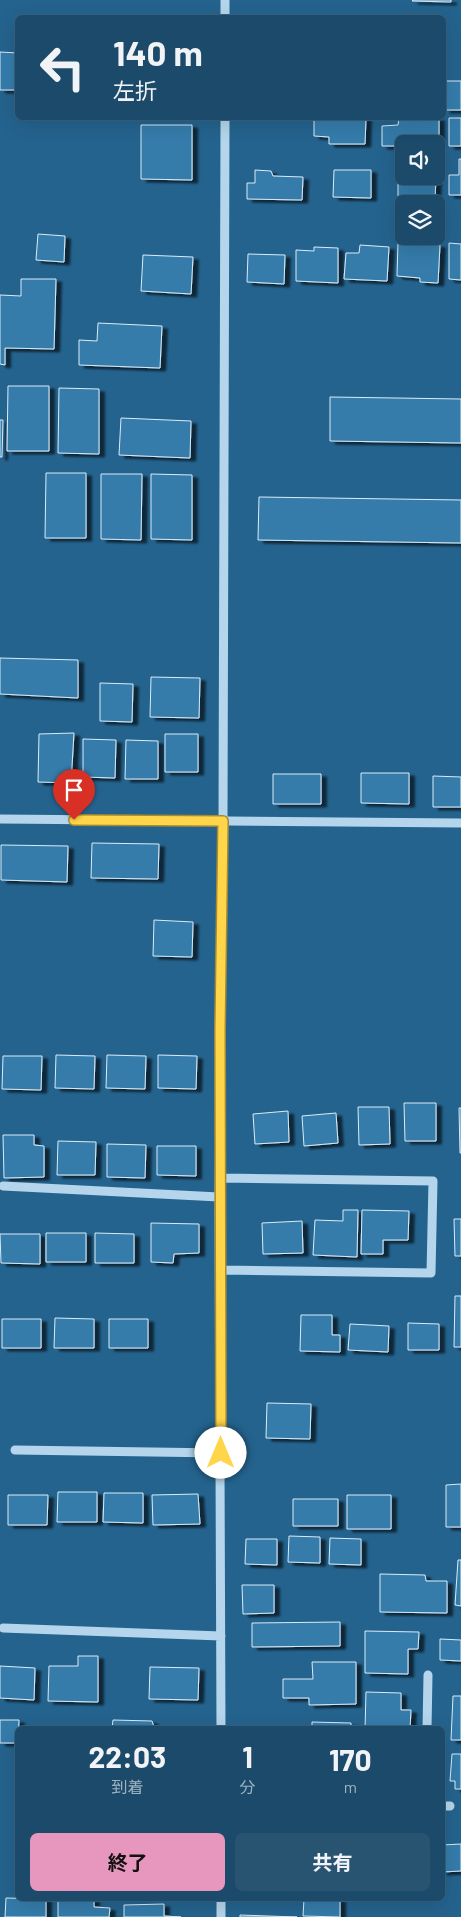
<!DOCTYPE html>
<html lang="ja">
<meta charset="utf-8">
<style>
:root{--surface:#1b4a6a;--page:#285472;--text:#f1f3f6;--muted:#a0b3c1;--line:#39627e;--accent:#e797bd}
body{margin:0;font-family:Barlow,"Noto Sans JP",sans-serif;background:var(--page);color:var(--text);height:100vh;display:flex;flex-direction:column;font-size:19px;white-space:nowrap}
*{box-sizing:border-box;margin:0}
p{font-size:16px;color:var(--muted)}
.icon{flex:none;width:28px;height:28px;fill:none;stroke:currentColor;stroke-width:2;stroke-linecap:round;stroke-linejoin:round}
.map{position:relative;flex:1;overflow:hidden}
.panel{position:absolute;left:15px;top:1726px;width:430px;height:175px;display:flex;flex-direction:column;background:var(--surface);border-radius:8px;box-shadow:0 5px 20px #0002,0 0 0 1px var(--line)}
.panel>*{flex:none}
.top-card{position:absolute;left:15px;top:15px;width:431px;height:105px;border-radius:8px;box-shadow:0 5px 20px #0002,0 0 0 1px var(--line);background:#1b4a6a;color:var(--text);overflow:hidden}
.controls{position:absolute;left:395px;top:135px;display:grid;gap:10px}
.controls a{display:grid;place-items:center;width:50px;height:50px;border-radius:8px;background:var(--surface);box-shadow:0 5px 20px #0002,0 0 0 1px var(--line);font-size:25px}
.pin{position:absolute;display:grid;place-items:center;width:42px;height:42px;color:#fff;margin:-51px -21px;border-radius:50% 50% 50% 0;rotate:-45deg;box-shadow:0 0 5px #0007}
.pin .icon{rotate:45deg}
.me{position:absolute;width:55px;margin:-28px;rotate:0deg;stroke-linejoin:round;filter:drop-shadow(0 0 4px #0008)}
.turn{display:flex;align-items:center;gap:18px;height:105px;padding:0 15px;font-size:22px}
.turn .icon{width:65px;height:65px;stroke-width:2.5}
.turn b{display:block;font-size:35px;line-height:42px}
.eta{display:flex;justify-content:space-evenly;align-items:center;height:85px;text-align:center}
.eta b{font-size:30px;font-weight:700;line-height:35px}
.button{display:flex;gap:10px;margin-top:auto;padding:10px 15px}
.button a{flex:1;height:58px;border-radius:8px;background:var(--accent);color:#111;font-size:20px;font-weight:700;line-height:58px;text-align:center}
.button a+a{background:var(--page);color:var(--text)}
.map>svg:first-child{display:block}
.building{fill:#357bab;stroke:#d9ecf8;filter:url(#shadow)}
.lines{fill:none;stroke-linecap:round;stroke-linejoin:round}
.minor{stroke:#b4d5eb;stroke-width:9}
.route-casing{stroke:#a68a30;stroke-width:12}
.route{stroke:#ffd54a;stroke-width:9}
</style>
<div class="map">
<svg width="461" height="1917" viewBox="0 0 461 1917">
<defs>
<filter id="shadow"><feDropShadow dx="5.5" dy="3" stdDeviation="1" flood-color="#0009"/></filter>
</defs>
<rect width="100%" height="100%" fill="#24638e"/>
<path class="building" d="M 413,0 L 451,0 L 451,2 L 412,1 Z
M 0,52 L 18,53 L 18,90 L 0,90 Z
M 446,81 L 461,81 L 461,110 L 445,110 Z
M 314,118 L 366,118 L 365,144 L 329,144 L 329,137 L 314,136 Z
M 399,118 L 439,118 L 439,145 L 436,145 L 436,144 L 404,144 L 404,146 L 382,146 L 382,126 L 398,125 Z
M 449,118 L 461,118 L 461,146 L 449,146 Z
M 141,125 L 192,125 L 192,180 L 141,179 Z
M 459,159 L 461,159 L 461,195 L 449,195 L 449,175 L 459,175 Z
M 255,170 L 271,171 L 273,176 L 303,177 L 302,200 L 247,199 L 247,183 L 255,183 Z
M 334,170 L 371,170 L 371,198 L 333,197 Z
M 398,172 L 404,172 L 404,176 L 436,176 L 435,201 L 398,200 Z
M 38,234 L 65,236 L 64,262 L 36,260 Z
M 398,242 L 440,245 L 438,283 L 420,282 L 420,278 L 397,276 Z
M 449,243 L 461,244 L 461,280 L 449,279 Z
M 360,245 L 389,247 L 387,281 L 344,279 L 346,253 L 359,253 Z
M 314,247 L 338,248 L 338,283 L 296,281 L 296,250 L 314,251 Z
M 248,254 L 285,255 L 284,284 L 247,282 Z
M 143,255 L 193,257 L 191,294 L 141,291 Z
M 21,279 L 56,279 L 54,349 L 5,348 L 5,365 L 0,364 L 0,295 L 21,296 Z
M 98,323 L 162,326 L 160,368 L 79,365 L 79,340 L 97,341 Z
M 8,386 L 49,386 L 49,451 L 7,451 Z
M 59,388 L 99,389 L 99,454 L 58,453 Z
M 330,397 L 461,399 L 461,443 L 330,441 Z
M 121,418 L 191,421 L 190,458 L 119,455 Z
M 0,420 L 3,420 L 2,457 L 0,457 Z
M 46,473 L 86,473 L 86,538 L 45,538 Z
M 101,474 L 142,474 L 141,540 L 101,539 Z
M 151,474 L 192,475 L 192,540 L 151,539 Z
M 259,497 L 461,500 L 461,543 L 258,540 Z
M 0,658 L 78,660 L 78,698 L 0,694 Z
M 151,677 L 200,678 L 199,718 L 150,717 Z
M 100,683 L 133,684 L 132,722 L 100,721 Z
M 74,733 L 71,783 L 38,782 L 39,734 Z
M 165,734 L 198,734 L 198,772 L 165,772 Z
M 83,739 L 116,740 L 115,778 L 83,777 Z
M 126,740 L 158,741 L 158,779 L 125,779 Z
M 361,773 L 409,773 L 409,804 L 361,803 Z
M 273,774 L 321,774 L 321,804 L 273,804 Z
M 433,776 L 461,777 L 461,807 L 433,807 Z
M 92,843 L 159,844 L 158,879 L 91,878 Z
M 1,845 L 68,846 L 67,882 L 1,880 Z
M 154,920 L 193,922 L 192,957 L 153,956 Z
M 56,1055 L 95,1056 L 94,1089 L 55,1088 Z
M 107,1055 L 146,1056 L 145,1089 L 106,1088 Z
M 158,1055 L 197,1056 L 196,1089 L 158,1088 Z
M 3,1056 L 42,1056 L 41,1090 L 2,1089 Z
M 404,1103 L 436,1103 L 436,1141 L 405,1141 Z
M 358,1107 L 389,1107 L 390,1144 L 359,1145 Z
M 459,1108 L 461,1108 L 461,1153 L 460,1153 Z
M 288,1111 L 289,1142 L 255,1144 L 253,1114 Z
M 336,1113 L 338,1143 L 304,1146 L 302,1116 Z
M 3,1135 L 34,1135 L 34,1145 L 44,1146 L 44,1177 L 4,1178 Z
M 58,1141 L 96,1142 L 95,1175 L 57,1175 Z
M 107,1144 L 146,1145 L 145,1178 L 107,1177 Z
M 157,1146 L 196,1146 L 196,1176 L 157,1175 Z
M 343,1210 L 358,1210 L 357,1257 L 313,1255 L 315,1220 L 343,1221 Z
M 362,1210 L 409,1211 L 408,1240 L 383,1240 L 383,1254 L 361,1254 Z
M 454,1219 L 461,1219 L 461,1256 L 455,1256 Z
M 302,1221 L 303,1253 L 263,1254 L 262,1223 Z
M 151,1223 L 199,1224 L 199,1253 L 174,1254 L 173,1263 L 151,1262 Z
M 46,1233 L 86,1233 L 86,1262 L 46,1262 Z
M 95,1233 L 134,1234 L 134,1263 L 95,1263 Z
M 0,1234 L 40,1234 L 40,1264 L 1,1263 Z
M 455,1296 L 461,1296 L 461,1347 L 454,1347 Z
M 301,1315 L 332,1315 L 332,1335 L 340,1335 L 340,1352 L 300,1351 Z
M 55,1318 L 94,1319 L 94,1348 L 54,1348 Z
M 2,1319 L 41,1319 L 41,1348 L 2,1348 Z
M 109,1319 L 148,1319 L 148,1348 L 109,1348 Z
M 408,1323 L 439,1324 L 439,1350 L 408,1350 Z
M 350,1324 L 389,1326 L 388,1352 L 348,1350 Z
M 267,1403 L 311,1404 L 310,1439 L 266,1438 Z
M 461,1484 L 461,1527 L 446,1527 L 446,1485 Z
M 58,1492 L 97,1492 L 97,1522 L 57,1522 Z
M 104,1493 L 143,1493 L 143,1523 L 103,1522 Z
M 198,1494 L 200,1524 L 153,1525 L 152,1495 Z
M 8,1495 L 48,1495 L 47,1525 L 8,1525 Z
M 347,1495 L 391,1495 L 391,1529 L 347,1529 Z
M 293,1499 L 338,1499 L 338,1526 L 293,1526 Z
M 289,1536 L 320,1537 L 320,1563 L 288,1562 Z
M 330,1538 L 361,1539 L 361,1565 L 329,1564 Z
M 246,1539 L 277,1539 L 277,1565 L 245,1564 Z
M 458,1560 L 461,1560 L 461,1606 L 455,1605 Z
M 380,1574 L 425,1575 L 426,1581 L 447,1581 L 447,1613 L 380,1612 Z
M 242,1585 L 274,1585 L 274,1613 L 243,1614 Z
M 340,1622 L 340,1646 L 252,1647 L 252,1623 Z
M 365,1631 L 419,1632 L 418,1649 L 408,1649 L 408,1674 L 365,1673 Z
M 440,1639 L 461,1640 L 461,1661 L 440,1660 Z
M 78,1656 L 98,1656 L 98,1702 L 48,1701 L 49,1666 L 78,1666 Z
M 312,1662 L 356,1662 L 356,1704 L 309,1705 L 309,1698 L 283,1698 L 283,1679 L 313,1679 Z
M 0,1666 L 35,1668 L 34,1700 L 0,1698 Z
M 150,1667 L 199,1668 L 198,1700 L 149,1699 Z
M 366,1692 L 401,1693 L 401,1710 L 411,1710 L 410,1729 L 365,1729 Z
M 453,1696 L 461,1696 L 461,1740 L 451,1740 Z
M 0,1720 L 19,1720 L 18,1743 L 0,1743 Z
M 113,1720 L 152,1721 L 154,1727 L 160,1729 L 112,1729 Z
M 312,1722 L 351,1723 L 351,1729 L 312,1729 Z
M 452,1754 L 461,1754 L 461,1789 L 455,1789 L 455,1781 L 450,1781 Z
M 461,1844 L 461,1871 L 442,1872 L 442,1845 Z
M 6,1898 L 46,1899 L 46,1917 L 5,1917 Z
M 58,1899 L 94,1899 L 94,1907 L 110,1908 L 109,1917 L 58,1917 Z
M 304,1899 L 340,1899 L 340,1917 L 303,1916 Z
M 164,1904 L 164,1916 L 181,1917 L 124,1917 L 124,1905 Z
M 240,1915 L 297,1917 L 240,1917 Z"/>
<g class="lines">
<path class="minor" d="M 225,18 L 225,0
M 0,819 L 461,823
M 220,1178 L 433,1181 L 431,1273 L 220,1270
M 3,1186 L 219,1197
M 15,1450 L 221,1453
M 3,1628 L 221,1636
M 221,1729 L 219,1197 L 223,821 L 225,118
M 427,1729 L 428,1675
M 442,1806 L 450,1806
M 221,1917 L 221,1899"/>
</g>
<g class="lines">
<g class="route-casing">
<path id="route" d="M 74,820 L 223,821 L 220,1029 L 221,1453"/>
</g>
<use href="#route" class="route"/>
</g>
</svg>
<div class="controls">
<a><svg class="icon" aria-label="sound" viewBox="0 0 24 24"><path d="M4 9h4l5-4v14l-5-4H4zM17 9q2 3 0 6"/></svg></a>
<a><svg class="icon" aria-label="layers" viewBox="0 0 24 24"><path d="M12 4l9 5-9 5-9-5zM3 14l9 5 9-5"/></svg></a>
</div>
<div class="pin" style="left:74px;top:820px;background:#d93025"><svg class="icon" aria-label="arrive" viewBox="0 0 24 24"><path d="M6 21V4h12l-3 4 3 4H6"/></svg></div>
<svg class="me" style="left:221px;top:1453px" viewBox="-20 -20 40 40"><circle r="19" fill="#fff"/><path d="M0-13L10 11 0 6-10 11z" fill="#ffd54a"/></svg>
<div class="top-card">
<div class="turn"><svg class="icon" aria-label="left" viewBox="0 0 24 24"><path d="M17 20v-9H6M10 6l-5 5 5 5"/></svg><div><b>140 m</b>左折</div></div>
</div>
<section class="panel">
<div class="eta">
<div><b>22:03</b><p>到着</p></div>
<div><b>1</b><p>分</p></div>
<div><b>170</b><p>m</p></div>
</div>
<div class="button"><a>終了</a><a>共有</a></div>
</section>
</div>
